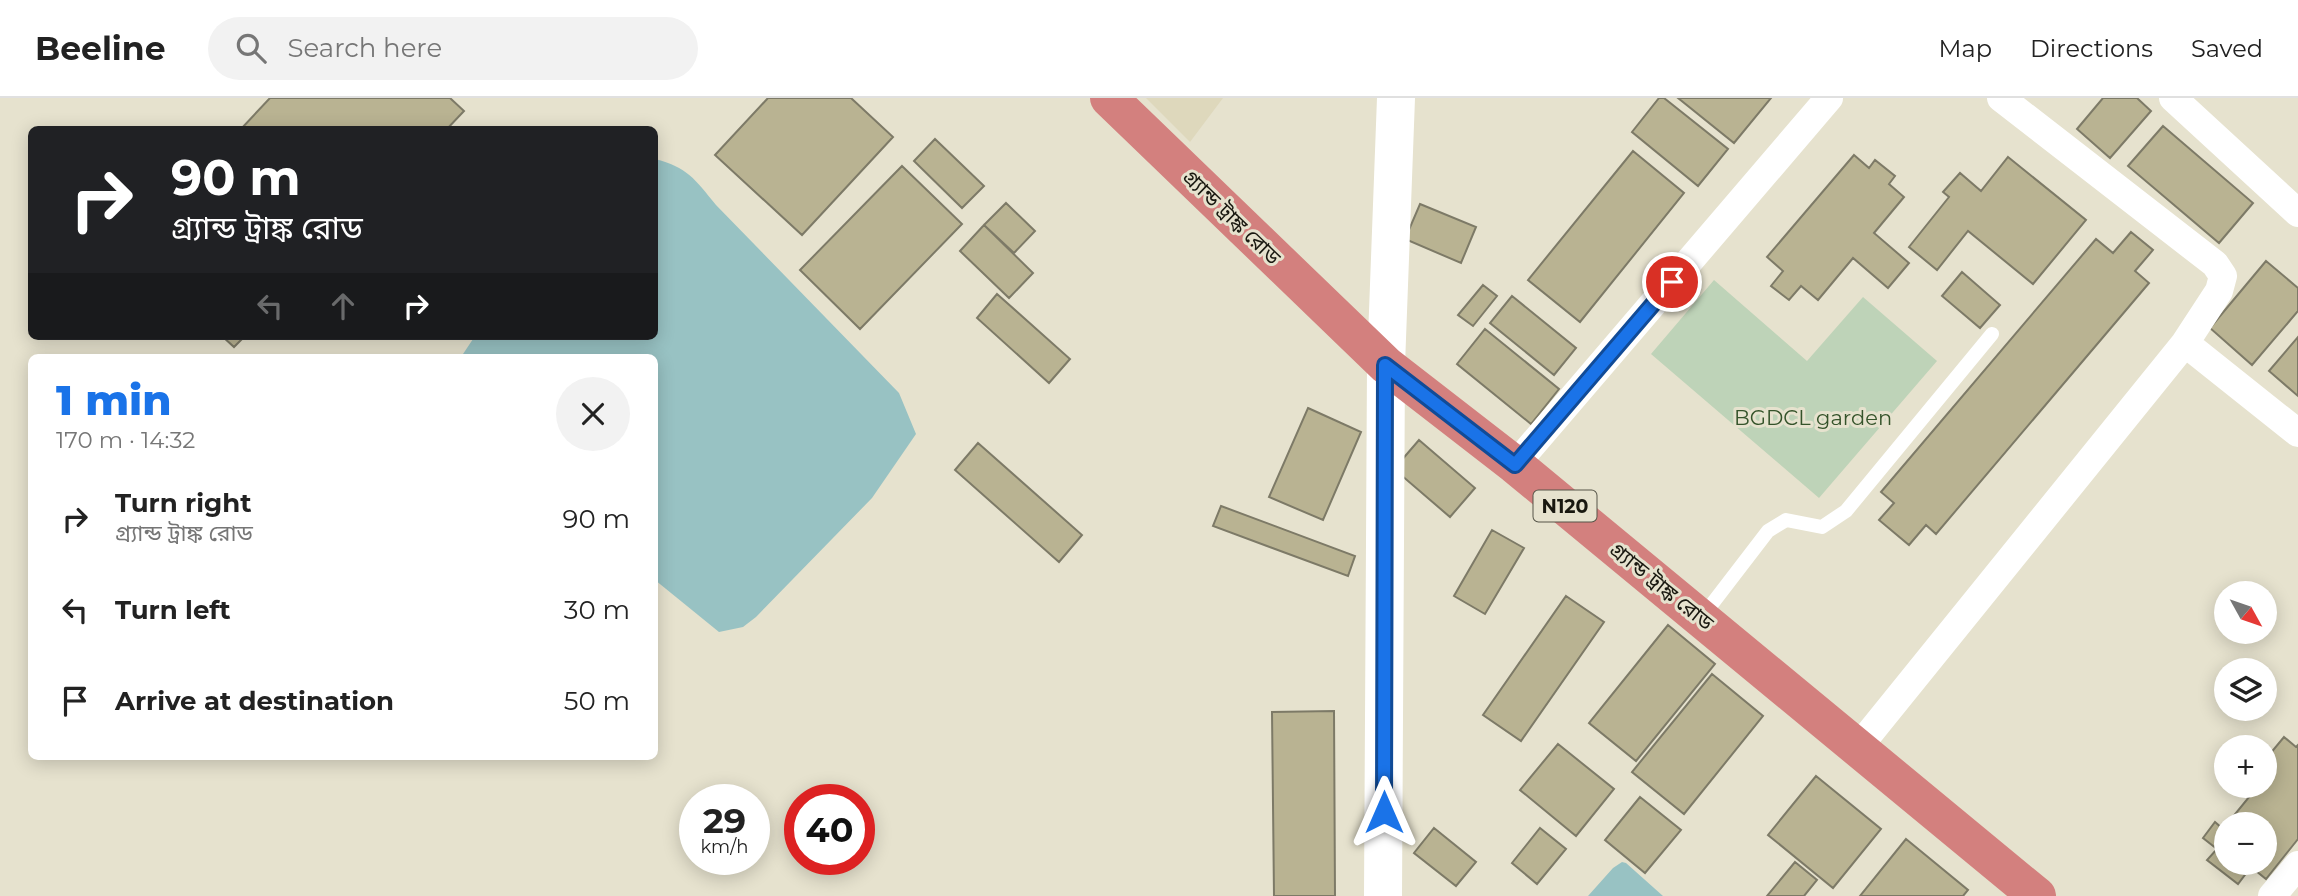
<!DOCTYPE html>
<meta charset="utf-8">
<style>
:root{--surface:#fff;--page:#f2f2f2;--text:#222;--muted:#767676;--line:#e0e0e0;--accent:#1a73e8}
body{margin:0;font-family:Montserrat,"Noto Sans Bengali",sans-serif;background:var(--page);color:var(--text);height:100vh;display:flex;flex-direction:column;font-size:26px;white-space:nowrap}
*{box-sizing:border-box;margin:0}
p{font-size:23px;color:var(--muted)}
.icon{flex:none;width:38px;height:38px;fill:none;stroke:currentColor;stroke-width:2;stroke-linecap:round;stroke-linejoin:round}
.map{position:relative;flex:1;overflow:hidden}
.sheet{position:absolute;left:28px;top:256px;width:630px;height:406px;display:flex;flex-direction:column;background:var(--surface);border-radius:10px;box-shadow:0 4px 18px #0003}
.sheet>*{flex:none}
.hud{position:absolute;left:28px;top:28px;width:630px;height:214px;border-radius:10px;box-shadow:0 4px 18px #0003;background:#202124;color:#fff;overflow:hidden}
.needle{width:46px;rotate:130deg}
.controls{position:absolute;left:2214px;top:483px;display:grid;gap:14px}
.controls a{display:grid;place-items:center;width:63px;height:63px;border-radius:50%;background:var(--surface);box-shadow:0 4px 18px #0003;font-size:35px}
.speed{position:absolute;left:679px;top:686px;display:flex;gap:14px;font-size:35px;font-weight:700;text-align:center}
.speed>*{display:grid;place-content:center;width:91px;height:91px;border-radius:50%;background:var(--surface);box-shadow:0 4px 18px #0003;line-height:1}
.speed small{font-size:18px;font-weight:400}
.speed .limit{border:10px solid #d22;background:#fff;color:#111}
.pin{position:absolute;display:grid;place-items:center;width:60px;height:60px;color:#fff;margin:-30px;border:4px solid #fff;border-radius:50%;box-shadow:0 2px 7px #0007}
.me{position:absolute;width:77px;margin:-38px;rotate:0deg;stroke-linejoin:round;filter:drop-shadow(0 0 5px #0008)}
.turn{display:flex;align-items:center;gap:24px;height:147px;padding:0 28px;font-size:32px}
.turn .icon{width:91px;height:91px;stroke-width:2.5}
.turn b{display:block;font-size:49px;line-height:60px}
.lanes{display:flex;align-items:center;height:66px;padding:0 28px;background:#0003;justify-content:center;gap:35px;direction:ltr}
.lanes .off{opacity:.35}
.round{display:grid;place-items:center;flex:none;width:74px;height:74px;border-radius:37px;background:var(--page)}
.headline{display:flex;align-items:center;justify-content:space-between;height:119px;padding:0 28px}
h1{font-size:42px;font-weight:800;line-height:52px;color:var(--accent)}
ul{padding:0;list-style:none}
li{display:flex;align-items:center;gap:21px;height:91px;padding:0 28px}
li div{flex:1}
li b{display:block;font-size:26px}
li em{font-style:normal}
header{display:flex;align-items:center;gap:42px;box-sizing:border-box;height:98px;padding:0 35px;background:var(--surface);border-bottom:2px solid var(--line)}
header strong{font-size:33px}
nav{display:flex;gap:38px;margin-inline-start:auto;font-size:24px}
.search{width:490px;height:63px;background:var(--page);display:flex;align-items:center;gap:18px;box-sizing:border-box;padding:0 24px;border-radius:38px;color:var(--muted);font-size:26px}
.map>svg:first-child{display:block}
.built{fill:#ded8bc}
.green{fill:#bed3b8}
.water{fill:#98c2c3}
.building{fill:#b9b392;stroke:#7d7a67;stroke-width:2}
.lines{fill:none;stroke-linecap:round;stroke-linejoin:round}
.lane{stroke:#fff;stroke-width:14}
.street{stroke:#fff;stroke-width:28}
.secondary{stroke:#fff;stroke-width:38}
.highway{stroke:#d3807e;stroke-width:38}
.route-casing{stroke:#114b97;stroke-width:18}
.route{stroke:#1a73e8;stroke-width:12}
.labels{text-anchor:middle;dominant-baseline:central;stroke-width:6;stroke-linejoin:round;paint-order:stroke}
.shield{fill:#e6e2ce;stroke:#565549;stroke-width:2}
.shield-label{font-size:19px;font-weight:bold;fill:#191810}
.street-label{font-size:21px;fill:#191810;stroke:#e6e2ce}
.park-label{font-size:21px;fill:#34532a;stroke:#e6e2ce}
</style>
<header>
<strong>Beeline</strong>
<div class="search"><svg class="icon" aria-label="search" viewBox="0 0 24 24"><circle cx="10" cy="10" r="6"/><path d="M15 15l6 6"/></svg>Search here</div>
<nav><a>Map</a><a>Directions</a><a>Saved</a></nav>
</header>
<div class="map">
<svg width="2298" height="798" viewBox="0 0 2298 798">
<rect width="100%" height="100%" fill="#e6e2ce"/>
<path class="built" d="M 1146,0 L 1223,0 L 1190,44 Z"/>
<path class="green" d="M 1714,182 L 1807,263 L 1863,199 L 1937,263 L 1819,400 L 1651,256 Z"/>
<path class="water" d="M 655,61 C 687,69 695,81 716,107 L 899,295 L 916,336 L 872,400 L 756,519 L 743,529 L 719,534 L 655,482 L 654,259 L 461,259 L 475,238 L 654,238 Z
M 1622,764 L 1626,765 L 1663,798 L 1588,798 L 1613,770 Z"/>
<path class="building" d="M 270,0 L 450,0 L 464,13 L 446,32 L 240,32 Z
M 768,0 L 851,0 L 893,39 L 802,137 L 715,57 Z
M 1659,0 L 1664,0 L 1728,51 L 1698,88 L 1632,34 Z
M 1678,0 L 1771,0 L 1734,45 Z
M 2103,0 L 2137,0 L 2151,13 L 2110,60 L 2077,31 Z
M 2163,28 L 2253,105 L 2219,145 L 2128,68 Z
M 935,41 L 984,88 L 962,110 L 914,63 Z
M 1633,53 L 1684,95 L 1580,224 L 1528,182 Z
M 1854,57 L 1869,70 L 1875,62 L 1895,78 L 1889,86 L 1904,99 L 1874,135 L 1909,165 L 1888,190 L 1853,160 L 1818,202 L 1801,188 L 1789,202 L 1771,188 L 1783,173 L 1767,159 Z
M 2008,59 L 2086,122 L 2033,186 L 1968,133 L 1937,172 L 1909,149 L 1949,99 L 1943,94 L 1960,75 L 1981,93 Z
M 902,68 L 962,126 L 860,231 L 800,172 Z
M 1006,105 L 1035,133 L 1014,155 L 984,127 Z
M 1420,106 L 1476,129 L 1461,165 L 1405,141 Z
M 984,127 L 1033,175 L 1009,200 L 960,153 Z
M 2131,134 L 2153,152 L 2135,173 L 2149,185 L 1936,436 L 1926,427 L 1909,447 L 1879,422 L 1894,405 L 1881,394 L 2096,141 L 2113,155 Z
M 2266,163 L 2298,190 L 2298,213 L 2252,267 L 2210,230 Z
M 1962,174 L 2000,207 L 1980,230 L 1942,198 Z
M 1483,187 L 1497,198 L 1473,228 L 1458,217 Z
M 997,196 L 1070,261 L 1049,285 L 977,220 Z
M 1512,198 L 1576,250 L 1554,277 L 1490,225 Z
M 1485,231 L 1559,291 L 1531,326 L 1457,266 Z
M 222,238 L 245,238 L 234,249 Z
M 2298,239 L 2298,298 L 2269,273 Z
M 1308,310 L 1361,334 L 1323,422 L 1269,399 Z
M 1419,342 L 1475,390 L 1450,419 L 1394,371 Z
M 978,345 L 1082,437 L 1059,464 L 955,372 Z
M 1221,408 L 1355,458 L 1348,478 L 1213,428 Z
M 1492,432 L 1524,450 L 1485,516 L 1454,498 Z
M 1566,498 L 1604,524 L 1521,643 L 1483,617 Z
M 1668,527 L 1715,566 L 1636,663 L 1589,625 Z
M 1712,576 L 1763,618 L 1684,716 L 1632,674 Z
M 1334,613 L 1335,798 L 1274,798 L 1272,614 Z
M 2284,639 L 2296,649 L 2298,647 L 2298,741 L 2266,781 L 2251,769 L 2238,786 L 2207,762 L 2217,751 L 2203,740 L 2215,724 L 2223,731 L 2226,727 L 2226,765 L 2264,765 L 2264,726 L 2227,726 L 2258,688 L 2264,688 L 2264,663 Z
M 1558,646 L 1614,691 L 1576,738 L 1520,692 Z
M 1816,678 L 1881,731 L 1833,790 L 1768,737 Z
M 1640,699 L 1681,732 L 1645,775 L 1605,742 Z
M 1434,730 L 1476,764 L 1456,788 L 1414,755 Z
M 1540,730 L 1566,751 L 1537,786 L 1512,765 Z
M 1906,741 L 1968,792 L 1963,798 L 1860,798 Z
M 1795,764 L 1817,782 L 1804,798 L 1767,798 Z"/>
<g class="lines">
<path class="lane" d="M 1702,519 L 1768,433 L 1786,422 L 1822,429 L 1846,413 L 1992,236"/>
<path class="street" d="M 2001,0 L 2215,166 L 2223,178 L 2219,193 L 2185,245
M 2173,0 L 2298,115
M 1515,367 L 1829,0
M 1856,652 L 2185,245 L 2298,335
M 2272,798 L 2298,767"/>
<path class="secondary" d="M 1383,798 L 1386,267 L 1396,0"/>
<path class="highway" d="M 1109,0 L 1386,267 L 1515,367 L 2037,798"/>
</g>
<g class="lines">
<g class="route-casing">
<path id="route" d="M 1384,714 L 1385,267 L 1515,367 L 1672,184"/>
</g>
<use href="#route" class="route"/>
</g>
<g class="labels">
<rect class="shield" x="1533.5" y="392.5" width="63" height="31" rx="5"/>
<g class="shield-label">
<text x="1565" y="408">N120</text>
</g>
<g class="street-label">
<text transform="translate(1232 119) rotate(44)">গ্র্যান্ড ট্রাঙ্ক রোড</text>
<text transform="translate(1662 488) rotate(39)">গ্র্যান্ড ট্রাঙ্ক রোড</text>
</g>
<g class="park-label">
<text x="1813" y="319">BGDCL garden</text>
</g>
</g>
</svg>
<div class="controls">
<a><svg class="needle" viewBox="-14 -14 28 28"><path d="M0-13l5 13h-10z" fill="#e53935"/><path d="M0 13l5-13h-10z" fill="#767676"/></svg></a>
<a><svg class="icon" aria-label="layers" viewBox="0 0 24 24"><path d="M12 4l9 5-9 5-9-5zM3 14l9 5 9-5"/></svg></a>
<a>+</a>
<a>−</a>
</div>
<div class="speed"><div>29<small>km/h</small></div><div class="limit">40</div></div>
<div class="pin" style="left:1672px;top:184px;background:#d93025"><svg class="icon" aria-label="arrive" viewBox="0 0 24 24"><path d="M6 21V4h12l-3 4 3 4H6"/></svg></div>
<svg class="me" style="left:1384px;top:714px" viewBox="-20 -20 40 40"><path d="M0-17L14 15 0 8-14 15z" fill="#1a73e8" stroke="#fff" stroke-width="4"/></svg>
<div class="hud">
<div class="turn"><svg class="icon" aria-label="right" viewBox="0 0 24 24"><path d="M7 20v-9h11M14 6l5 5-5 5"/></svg><div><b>90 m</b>গ্র্যান্ড ট্রাঙ্ক রোড</div></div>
<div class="lanes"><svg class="icon off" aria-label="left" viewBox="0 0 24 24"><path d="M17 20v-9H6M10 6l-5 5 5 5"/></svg><svg class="icon off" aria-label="ahead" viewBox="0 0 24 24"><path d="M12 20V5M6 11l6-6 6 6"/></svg><svg class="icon" aria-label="right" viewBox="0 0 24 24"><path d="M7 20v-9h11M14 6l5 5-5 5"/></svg></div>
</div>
<section class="sheet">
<div class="headline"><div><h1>1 min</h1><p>170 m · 14:32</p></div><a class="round"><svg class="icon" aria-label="close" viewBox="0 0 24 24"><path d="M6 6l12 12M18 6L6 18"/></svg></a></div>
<ul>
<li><svg class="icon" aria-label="right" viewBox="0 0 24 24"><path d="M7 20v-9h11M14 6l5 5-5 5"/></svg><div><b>Turn right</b><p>গ্র্যান্ড ট্রাঙ্ক রোড</p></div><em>90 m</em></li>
<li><svg class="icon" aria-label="left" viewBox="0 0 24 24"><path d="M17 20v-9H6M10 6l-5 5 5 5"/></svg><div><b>Turn left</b></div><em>30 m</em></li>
<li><svg class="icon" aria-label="arrive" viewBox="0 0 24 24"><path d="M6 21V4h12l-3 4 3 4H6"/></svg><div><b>Arrive at destination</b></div><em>50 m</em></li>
</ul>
</section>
</div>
